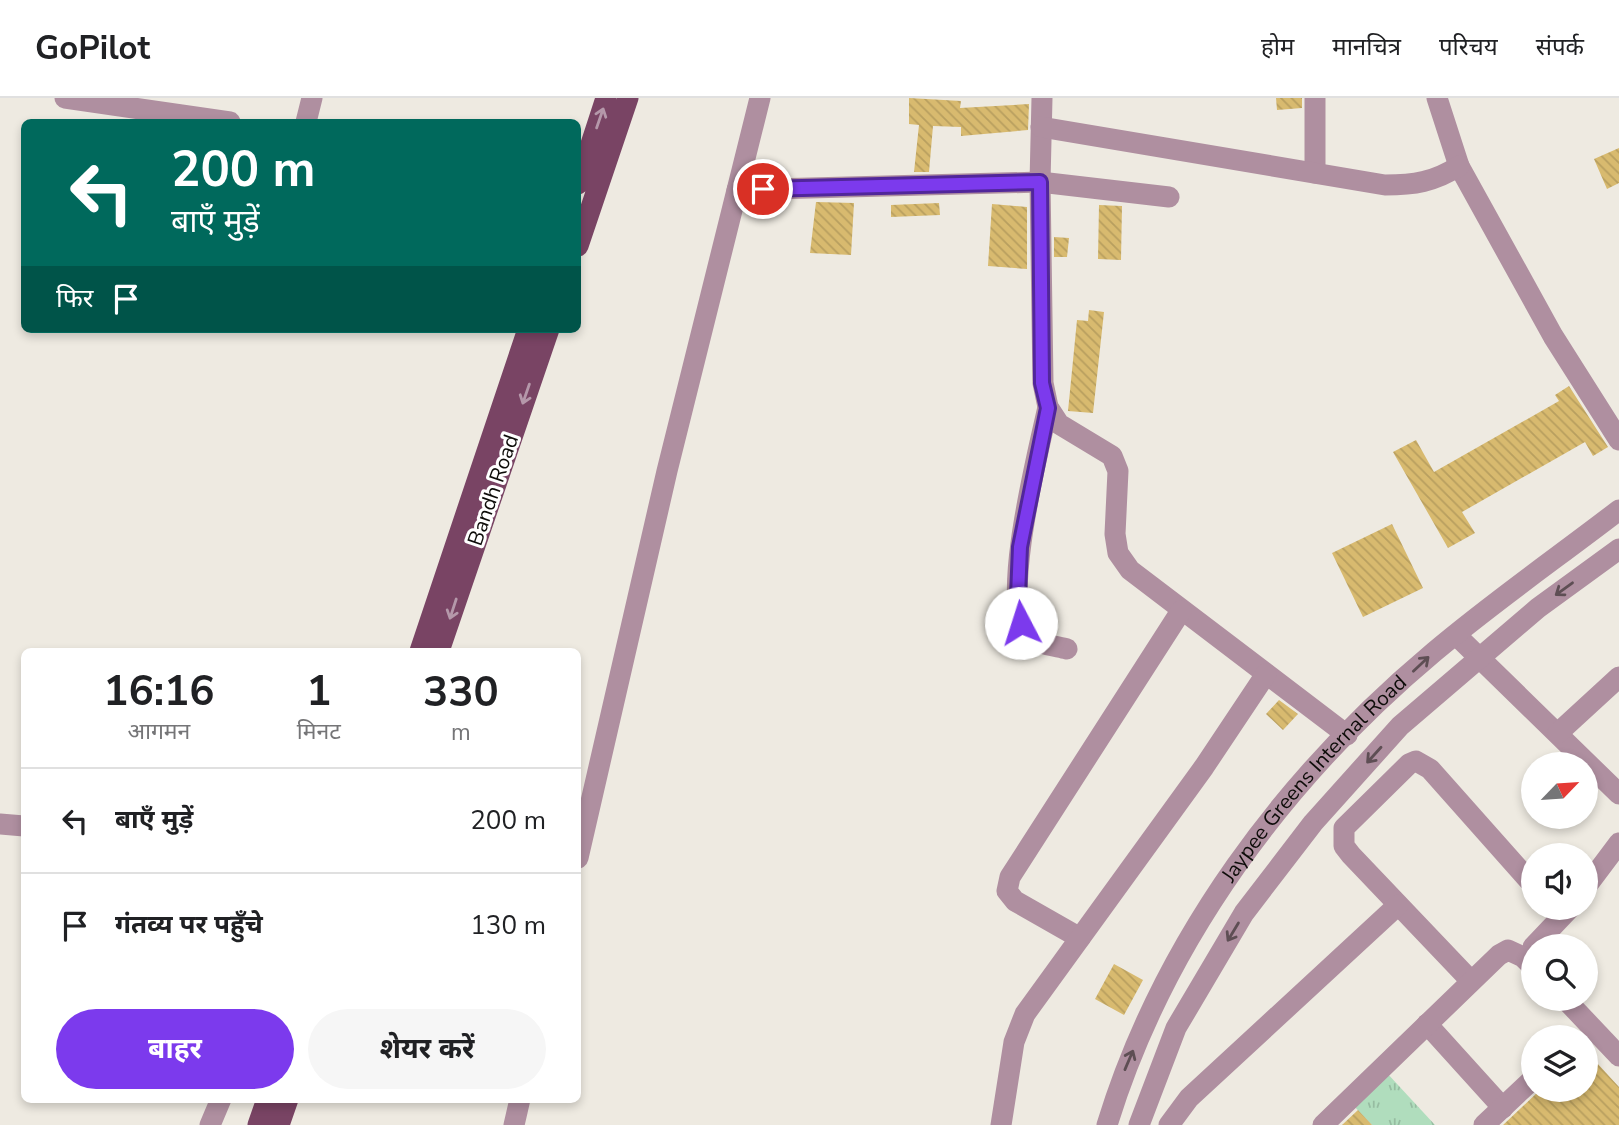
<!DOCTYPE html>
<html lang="hi">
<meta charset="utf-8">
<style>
:root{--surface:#fff;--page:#f6f6f6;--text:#202124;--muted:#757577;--line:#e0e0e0;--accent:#7c3aed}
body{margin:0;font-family:"Nunito Sans","Noto Sans Devanagari",sans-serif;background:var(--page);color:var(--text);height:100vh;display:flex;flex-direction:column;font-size:26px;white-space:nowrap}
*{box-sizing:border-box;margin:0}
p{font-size:23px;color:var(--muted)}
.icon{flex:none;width:38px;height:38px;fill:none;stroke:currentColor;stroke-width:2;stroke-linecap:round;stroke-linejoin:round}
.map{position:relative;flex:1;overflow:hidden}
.details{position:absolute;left:21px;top:550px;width:560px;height:455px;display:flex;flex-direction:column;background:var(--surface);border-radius:10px;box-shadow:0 4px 10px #0003}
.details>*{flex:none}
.hud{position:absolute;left:21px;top:21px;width:560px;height:214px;border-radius:10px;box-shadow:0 4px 10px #0003;background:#00695c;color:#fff;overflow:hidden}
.needle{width:46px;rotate:65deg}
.controls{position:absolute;left:1521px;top:654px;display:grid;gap:14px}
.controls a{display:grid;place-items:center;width:77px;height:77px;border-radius:50%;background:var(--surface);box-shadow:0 4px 10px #0003;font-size:35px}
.pin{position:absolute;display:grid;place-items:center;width:60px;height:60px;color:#fff;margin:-30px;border:4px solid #fff;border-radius:50%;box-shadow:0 2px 7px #0007}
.me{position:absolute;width:77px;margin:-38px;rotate:355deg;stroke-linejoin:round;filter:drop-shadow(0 0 5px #0008)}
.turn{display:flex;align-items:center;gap:24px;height:147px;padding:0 35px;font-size:32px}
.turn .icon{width:91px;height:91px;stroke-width:2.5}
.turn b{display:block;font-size:49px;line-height:60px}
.then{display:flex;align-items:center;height:66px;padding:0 35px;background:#0003;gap:14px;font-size:26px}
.eta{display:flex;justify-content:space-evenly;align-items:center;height:119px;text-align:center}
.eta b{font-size:42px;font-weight:700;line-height:49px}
.cta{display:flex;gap:14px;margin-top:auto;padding:14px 35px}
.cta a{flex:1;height:80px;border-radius:42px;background:var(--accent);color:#fff;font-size:28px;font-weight:700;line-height:80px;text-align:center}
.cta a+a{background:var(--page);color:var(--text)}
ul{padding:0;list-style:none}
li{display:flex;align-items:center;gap:21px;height:105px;padding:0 35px;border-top:2px solid var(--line)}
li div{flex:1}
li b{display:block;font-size:26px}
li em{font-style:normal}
header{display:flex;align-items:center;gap:42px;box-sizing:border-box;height:98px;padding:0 35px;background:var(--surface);border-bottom:2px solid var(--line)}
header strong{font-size:33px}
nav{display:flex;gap:38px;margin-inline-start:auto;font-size:24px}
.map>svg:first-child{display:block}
.park{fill:url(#park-tufts)}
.building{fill:url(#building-back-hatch)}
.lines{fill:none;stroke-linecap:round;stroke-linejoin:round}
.minor{stroke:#af8fa0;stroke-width:21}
.major{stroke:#794464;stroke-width:21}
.oneway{stroke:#b598aa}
.oneway2{stroke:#5e4e54}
.route-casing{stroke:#51269a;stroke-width:18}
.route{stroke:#7c3aed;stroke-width:12}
.labels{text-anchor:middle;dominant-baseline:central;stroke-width:6;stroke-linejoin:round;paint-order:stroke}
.street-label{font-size:21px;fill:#0d0c09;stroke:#fff}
</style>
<header>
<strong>GoPilot</strong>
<nav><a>होम</a><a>मानचित्र</a><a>परिचय</a><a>संपर्क</a></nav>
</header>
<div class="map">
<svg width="1619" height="1027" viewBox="0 0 1619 1027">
<defs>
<pattern id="park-tufts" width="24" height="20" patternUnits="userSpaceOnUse" patternTransform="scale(1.75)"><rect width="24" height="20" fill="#b0ddbd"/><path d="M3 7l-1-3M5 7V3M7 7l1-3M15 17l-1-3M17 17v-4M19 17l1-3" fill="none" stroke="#96bca1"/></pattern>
<pattern id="building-back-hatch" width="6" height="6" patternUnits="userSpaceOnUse" patternTransform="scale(1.75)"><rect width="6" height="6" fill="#d8ba6f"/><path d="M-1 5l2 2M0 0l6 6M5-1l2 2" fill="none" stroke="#b89f5f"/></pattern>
</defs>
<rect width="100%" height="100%" fill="#eeeae1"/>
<path class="park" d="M 1386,974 L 1435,1027 L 1372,1027 L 1352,1006 Z"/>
<path class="building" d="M 909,0 L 961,3 L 960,10 L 1029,6 L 1028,32 L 961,38 L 961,29 L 933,28 L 929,74 L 914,74 L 919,27 L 909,26 Z
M 1276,0 L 1302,0 L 1302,10 L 1277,12 Z
M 1619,50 L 1619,85 L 1607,91 L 1594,61 Z
M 816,104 L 854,105 L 851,157 L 810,155 Z
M 939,105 L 940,117 L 891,119 L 891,107 Z
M 992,106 L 1027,109 L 1027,171 L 988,168 Z
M 1099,107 L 1122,108 L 1121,162 L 1098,161 Z
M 1054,139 L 1069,140 L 1067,159 L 1054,159 Z
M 1089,212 L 1104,214 L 1093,315 L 1068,313 L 1077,222 L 1088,223 Z
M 1569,288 L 1608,349 L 1593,358 L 1585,344 L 1462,414 L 1475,435 L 1448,450 L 1393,354 L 1416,342 L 1434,374 L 1559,303 L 1555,297 Z
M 1392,426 L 1423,490 L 1363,519 L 1332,455 Z
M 1279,602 L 1298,616 L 1283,632 L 1266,616 Z
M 1114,866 L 1143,882 L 1124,917 L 1095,901 Z
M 1586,953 L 1619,989 L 1619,1027 L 1503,1027 L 1540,992 L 1586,992 Z
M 1358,1012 L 1372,1027 L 1342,1027 Z"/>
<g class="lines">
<g class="minor">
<path d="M 65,0 L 230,24"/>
<path d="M 1042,0 L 1040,84 L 1043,285 L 1048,309 L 1059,326 L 1112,358 L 1118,373 L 1115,436 L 1118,455 L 1130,472 L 1347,637"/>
<path d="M 1315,0 L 1315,75"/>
<path d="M 1437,0 L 1459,68 L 1553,238 L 1619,342"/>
<path d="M 306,24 L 312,0"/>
<path d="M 1041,29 L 1385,87 C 1414,87 1434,84 1459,68"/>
<path d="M 737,92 L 1040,84 L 1169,99"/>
<path d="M 1048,309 C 1039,351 999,506 1027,537 C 1035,546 1056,548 1067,551"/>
<path d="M 1456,537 L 1619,696"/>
<path d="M 1558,635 L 1619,579"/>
<path d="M 0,726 L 24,728"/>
<path d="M 578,760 L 667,373 L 760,0"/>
<path d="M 1586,789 L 1619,745"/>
<path d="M 1080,840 L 1015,803 L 1007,793 L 1010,779 L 1181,513"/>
<path d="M 1533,849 L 1570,810"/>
<path d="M 1471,883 L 1351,757 L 1344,748 L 1344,730 L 1409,666 L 1416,663 L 1430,671 L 1533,787"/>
<path d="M 1565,901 L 1619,958"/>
<path d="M 1427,926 L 1503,1010"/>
<path d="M 210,1027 L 221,1001"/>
<path d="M 514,1027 L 520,1001"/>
<path d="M 1001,1027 L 1014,944 L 1025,916 L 1204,669 L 1266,576"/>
<path id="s1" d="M 1107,1027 C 1164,841 1286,678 1434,554 C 1493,504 1558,459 1619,412"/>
<path d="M 1139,1027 L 1176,930 L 1244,815 L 1313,725 L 1400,628 L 1538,510 L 1619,451"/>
<path d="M 1169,1027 L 1189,1000 L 1398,807"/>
<path d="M 1323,1027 L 1499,857 L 1508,852 L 1523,859 L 1533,869"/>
<path d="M 1484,1027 L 1533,981"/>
</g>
<path class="major" d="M 578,86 L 606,0
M 578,148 L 628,0
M 420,553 L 528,231
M 439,553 L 549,231
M 258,1027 L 267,1001
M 279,1027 L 288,1001"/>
</g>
<defs><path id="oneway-shaft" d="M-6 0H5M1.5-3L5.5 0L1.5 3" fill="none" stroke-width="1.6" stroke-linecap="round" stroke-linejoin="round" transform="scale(1.75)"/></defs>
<g class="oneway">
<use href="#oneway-shaft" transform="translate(600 20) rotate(-71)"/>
<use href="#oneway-shaft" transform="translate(526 296) rotate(109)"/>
<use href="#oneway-shaft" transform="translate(453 511) rotate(108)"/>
</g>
<g class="oneway2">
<use href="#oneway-shaft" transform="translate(1564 491) rotate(144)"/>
<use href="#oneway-shaft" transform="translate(1421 566) rotate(-43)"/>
<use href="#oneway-shaft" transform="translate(1374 657) rotate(132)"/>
<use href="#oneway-shaft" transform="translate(1233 834) rotate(121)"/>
<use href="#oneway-shaft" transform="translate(1129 962) rotate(-67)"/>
</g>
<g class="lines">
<g class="route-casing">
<path id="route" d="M 763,91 L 1040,84 L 1042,285 L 1048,310 L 1020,449 L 1018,498 L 1021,525"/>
</g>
<use href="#route" class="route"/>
</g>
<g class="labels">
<g class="street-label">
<text transform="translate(493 392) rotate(-71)">Bandh Road</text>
<text stroke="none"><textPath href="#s1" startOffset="408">Jaypee Greens Internal Road</textPath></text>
</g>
</g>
</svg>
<div class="controls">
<a><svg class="needle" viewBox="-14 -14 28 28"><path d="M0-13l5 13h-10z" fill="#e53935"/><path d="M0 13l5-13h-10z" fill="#757577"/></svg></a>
<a><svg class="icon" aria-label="sound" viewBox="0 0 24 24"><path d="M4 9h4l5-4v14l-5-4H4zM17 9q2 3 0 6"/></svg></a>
<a><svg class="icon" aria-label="search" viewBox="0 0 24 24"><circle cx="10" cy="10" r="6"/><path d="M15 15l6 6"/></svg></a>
<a><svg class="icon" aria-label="layers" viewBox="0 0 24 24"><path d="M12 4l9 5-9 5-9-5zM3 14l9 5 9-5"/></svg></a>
</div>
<div class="pin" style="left:763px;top:91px;background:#d93025"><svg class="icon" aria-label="arrive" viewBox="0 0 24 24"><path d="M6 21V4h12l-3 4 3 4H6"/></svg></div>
<svg class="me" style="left:1021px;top:525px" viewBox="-20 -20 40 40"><circle r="19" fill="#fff"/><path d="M0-13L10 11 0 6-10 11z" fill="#7c3aed"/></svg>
<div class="hud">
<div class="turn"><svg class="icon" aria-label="left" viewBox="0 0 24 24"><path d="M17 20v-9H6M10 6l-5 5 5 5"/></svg><div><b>200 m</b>बाएँ मुड़ें</div></div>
<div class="then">फिर<svg class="icon" aria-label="arrive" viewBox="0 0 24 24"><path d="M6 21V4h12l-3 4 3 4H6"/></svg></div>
</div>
<section class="details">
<div class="eta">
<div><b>16:16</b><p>आगमन</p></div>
<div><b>1</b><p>मिनट</p></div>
<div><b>330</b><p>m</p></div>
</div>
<ul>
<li><svg class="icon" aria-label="left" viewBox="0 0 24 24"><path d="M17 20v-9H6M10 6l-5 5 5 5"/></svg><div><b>बाएँ मुड़ें</b></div><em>200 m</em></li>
<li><svg class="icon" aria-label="arrive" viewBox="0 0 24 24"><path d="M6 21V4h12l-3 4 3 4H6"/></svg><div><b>गंतव्य पर पहुँचे</b></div><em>130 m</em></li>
</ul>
<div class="cta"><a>बाहर</a><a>शेयर करें</a></div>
</section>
</div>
